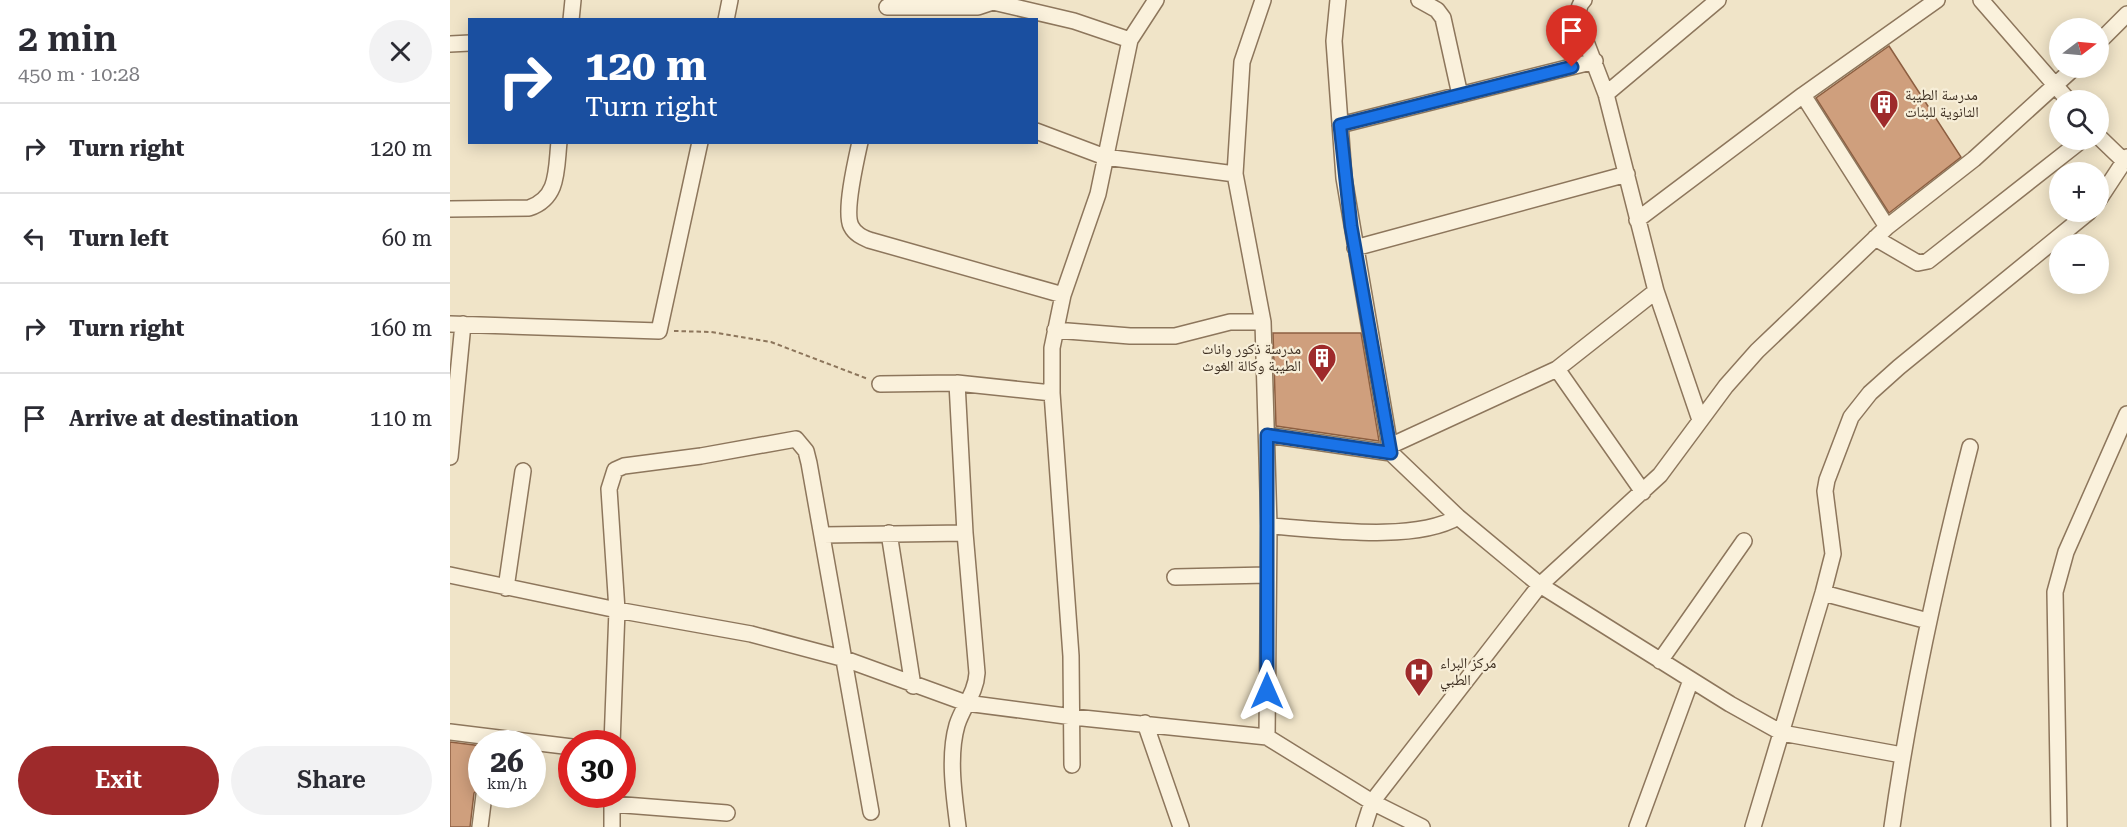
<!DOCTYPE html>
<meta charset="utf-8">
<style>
:root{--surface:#fff;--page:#f2f2f3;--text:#2b2b33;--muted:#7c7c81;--line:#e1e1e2;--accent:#9e2a2b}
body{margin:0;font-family:"Roboto Serif","Noto Naskh Arabic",serif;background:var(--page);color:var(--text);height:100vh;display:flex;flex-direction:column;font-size:22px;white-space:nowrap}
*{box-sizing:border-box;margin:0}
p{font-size:20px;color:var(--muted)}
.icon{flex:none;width:33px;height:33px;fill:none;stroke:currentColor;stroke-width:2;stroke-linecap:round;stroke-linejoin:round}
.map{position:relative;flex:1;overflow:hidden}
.details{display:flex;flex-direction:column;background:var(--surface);width:450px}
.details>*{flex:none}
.guide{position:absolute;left:18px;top:18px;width:570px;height:126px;border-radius:0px;box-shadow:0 3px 15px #0003;background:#1a4fa0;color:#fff;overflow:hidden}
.needle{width:39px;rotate:74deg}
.tools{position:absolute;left:1599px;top:18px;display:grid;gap:12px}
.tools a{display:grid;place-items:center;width:60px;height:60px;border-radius:50%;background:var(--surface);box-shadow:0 3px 15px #0003;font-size:30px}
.speed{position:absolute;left:18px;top:730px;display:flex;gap:12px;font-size:30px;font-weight:700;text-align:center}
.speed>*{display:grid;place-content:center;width:78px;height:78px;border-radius:50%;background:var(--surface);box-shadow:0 3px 15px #0003;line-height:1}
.speed small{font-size:15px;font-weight:400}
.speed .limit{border:9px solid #d22;background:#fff;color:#111}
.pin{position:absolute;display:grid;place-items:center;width:51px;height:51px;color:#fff;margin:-62px -26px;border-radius:50% 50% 50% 0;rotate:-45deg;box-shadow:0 0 6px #0007}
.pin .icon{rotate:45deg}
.me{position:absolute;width:66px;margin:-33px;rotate:0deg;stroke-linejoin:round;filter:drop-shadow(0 0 4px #0008)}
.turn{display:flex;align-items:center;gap:21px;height:126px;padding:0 18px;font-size:27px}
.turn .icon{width:78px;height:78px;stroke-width:2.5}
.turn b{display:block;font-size:42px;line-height:51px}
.round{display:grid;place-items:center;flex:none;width:63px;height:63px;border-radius:32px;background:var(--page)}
.overview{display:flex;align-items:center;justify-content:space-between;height:102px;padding:0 18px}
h1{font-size:36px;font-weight:600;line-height:45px}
.cta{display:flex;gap:12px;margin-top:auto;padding:12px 18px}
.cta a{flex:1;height:69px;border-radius:36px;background:var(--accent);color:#fff;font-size:24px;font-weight:600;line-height:69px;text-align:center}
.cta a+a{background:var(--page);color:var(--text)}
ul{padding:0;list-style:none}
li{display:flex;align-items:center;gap:18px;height:90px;padding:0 18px;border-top:2px solid var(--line)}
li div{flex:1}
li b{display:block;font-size:22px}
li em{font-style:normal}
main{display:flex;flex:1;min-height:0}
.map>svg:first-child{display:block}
.building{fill:#cf9f7d;stroke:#8d5f41;stroke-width:1.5}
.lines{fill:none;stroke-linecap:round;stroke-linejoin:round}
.street-casing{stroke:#8d765c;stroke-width:18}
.path{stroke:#8d765c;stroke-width:2;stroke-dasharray:4.5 3;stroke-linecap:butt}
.street{stroke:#faf1dc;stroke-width:15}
.route-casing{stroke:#114b97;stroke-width:15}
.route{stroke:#1a73e8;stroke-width:10}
.labels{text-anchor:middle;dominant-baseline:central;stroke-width:4.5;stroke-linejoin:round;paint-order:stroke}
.poi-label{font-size:15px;fill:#3d2e20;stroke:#f7eed8;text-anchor:start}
</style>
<main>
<section class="details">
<div class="overview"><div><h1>2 min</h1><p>450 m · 10:28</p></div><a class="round"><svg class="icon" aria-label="close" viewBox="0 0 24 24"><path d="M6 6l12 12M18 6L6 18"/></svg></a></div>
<ul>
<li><svg class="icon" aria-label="right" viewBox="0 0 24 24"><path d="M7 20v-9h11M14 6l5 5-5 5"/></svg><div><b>Turn right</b></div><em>120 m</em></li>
<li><svg class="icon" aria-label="left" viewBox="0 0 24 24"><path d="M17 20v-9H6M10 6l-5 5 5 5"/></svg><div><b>Turn left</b></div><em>60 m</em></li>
<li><svg class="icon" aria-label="right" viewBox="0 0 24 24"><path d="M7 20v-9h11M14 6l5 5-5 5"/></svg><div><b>Turn right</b></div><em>160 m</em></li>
<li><svg class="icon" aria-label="arrive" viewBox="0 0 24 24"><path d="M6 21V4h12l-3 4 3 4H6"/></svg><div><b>Arrive at destination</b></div><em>110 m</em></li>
</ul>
<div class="cta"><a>Exit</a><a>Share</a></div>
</section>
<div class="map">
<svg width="1677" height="827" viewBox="0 0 1677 827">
<rect width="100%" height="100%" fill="#f0e4c8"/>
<path class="building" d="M 1439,46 L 1511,157 L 1439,213 L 1366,98 Z
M 823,333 L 911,333 L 929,441 L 826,426 Z
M 0,742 L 32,746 L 32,786 L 24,793 L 20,827 L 0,827 Z"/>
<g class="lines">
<g class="street-casing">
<path id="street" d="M 813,0 L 792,62 L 785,174 L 813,322 L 819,526 L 817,737
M 888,0 L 884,41 L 894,178 L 941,453
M 969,0 L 987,10 L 993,18 L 1010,95
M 1134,0 C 1126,7 1129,16 1130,26 L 1156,94 L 1206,291 L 1250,420
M 1531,0 L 1618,100
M 437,7 L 528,7 L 543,2 L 624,21 L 680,40
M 121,20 L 123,0
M 276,20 L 280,0
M 1648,43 L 1677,14
M 0,44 L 20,43
M 1156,94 L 1268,0
M 1353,95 L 1437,227
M 890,125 L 1145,61
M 586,131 L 655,157 L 785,174
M 1648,136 L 1674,161
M 410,142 C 406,160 394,212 401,226 C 405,234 412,237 419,240 L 613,295
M 1648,201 L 1677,157
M 0,209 L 79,208 C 109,198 106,170 109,142
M 1187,220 L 1353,95 L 1487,0
M 1425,238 L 1468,263 L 1478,261 L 1632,140
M 905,248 L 1177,174
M 0,324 L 209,331 L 250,142
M 605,330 L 680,336 L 725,336 L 780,322 L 813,322
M 1107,369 L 1193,492
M 507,383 L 515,533 L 527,673 C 526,693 513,706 507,725 C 498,756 504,795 508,827
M 430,384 L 507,383 L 602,393
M 817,435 L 941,453 L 1008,517 L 1090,585 L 1280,704 L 1332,733 L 1452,755
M 940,446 L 1107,369 L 1206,291
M 0,457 L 13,324
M 819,526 C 870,529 964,543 1008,517
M 439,533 L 463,686
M 373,535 L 515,533
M 0,575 L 167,610 L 301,634 L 395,659 L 516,703 L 623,717 L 817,737 L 922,802 L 972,827
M 725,577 L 818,575
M 56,588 L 73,471
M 1373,593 L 1478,621
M 1210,661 L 1294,541
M 695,723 L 731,827
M 0,732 L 122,747
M 162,744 L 167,610 L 159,489 L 165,470 L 174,466 L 251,456 L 346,439 L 356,451 L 359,463 L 421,812
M 622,765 L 621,656 L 602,393 L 602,348 L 613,295 L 648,194 L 680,40 L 706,0
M 162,804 L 277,813
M 30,827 L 34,795
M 162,827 L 162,795
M 914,827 L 922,802 L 1090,585 L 1210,475 L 1276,386 L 1307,351 L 1437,227 L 1524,159 L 1624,68
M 1187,827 L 1241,680
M 1303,827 L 1373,593 L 1383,554 L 1375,491 L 1377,480 L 1401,417 L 1420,393 L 1449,367 L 1639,212
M 1442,827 C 1460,698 1488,572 1520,447
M 1609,827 L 1605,592 L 1616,552 L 1677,414"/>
</g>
<path class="path" d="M 224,331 L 261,332 L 321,342 L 418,379"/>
<use href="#street" class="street"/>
</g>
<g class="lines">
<g class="route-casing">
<path id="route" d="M 817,691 L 817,435 L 941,453 L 901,226 L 890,125 L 1122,67"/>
</g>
<use href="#route" class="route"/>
</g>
<defs>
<g id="building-pin" transform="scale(1.5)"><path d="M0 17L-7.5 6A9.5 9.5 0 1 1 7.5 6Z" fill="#9e2a2b" stroke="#f7eed8"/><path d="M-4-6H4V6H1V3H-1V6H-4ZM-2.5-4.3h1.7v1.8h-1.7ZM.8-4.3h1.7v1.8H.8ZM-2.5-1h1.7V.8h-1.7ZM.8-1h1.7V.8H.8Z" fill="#fff"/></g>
<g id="hospital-pin" transform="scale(1.5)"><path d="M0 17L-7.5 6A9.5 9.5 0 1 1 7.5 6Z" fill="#9e2a2b" stroke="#f7eed8"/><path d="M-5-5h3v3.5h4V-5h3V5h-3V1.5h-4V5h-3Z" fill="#fff"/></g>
</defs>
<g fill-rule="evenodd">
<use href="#building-pin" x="1434" y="104"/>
<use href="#building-pin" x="872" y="358"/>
<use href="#hospital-pin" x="969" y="672"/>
</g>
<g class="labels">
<g class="poi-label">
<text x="1455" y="95">مدرسة الطيبة<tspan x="1455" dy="17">الثانوية للبنات</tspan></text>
<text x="851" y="349" text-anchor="end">مدرسة ذكور واناث<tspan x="851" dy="17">الطيبة وكالة الغوث</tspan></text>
<text x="990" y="663">مركز البراء<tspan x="990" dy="17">الطبي</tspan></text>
</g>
</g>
</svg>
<div class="tools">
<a><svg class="needle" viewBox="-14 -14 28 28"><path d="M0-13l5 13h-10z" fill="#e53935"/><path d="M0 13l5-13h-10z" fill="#7c7c81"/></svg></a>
<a><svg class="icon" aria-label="search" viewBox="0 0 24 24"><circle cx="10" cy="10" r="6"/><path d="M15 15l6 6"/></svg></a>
<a>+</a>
<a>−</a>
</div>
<div class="speed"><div>26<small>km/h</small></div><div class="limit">30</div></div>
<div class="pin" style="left:1122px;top:67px;background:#d93025"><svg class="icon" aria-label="arrive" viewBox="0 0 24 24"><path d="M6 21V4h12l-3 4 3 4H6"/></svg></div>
<svg class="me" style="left:817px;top:691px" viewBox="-20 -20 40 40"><path d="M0-17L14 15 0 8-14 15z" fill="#1a73e8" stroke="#fff" stroke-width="4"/></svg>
<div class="guide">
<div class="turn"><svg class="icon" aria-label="right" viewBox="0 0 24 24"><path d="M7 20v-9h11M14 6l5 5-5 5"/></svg><div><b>120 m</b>Turn right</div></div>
</div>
</div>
</main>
